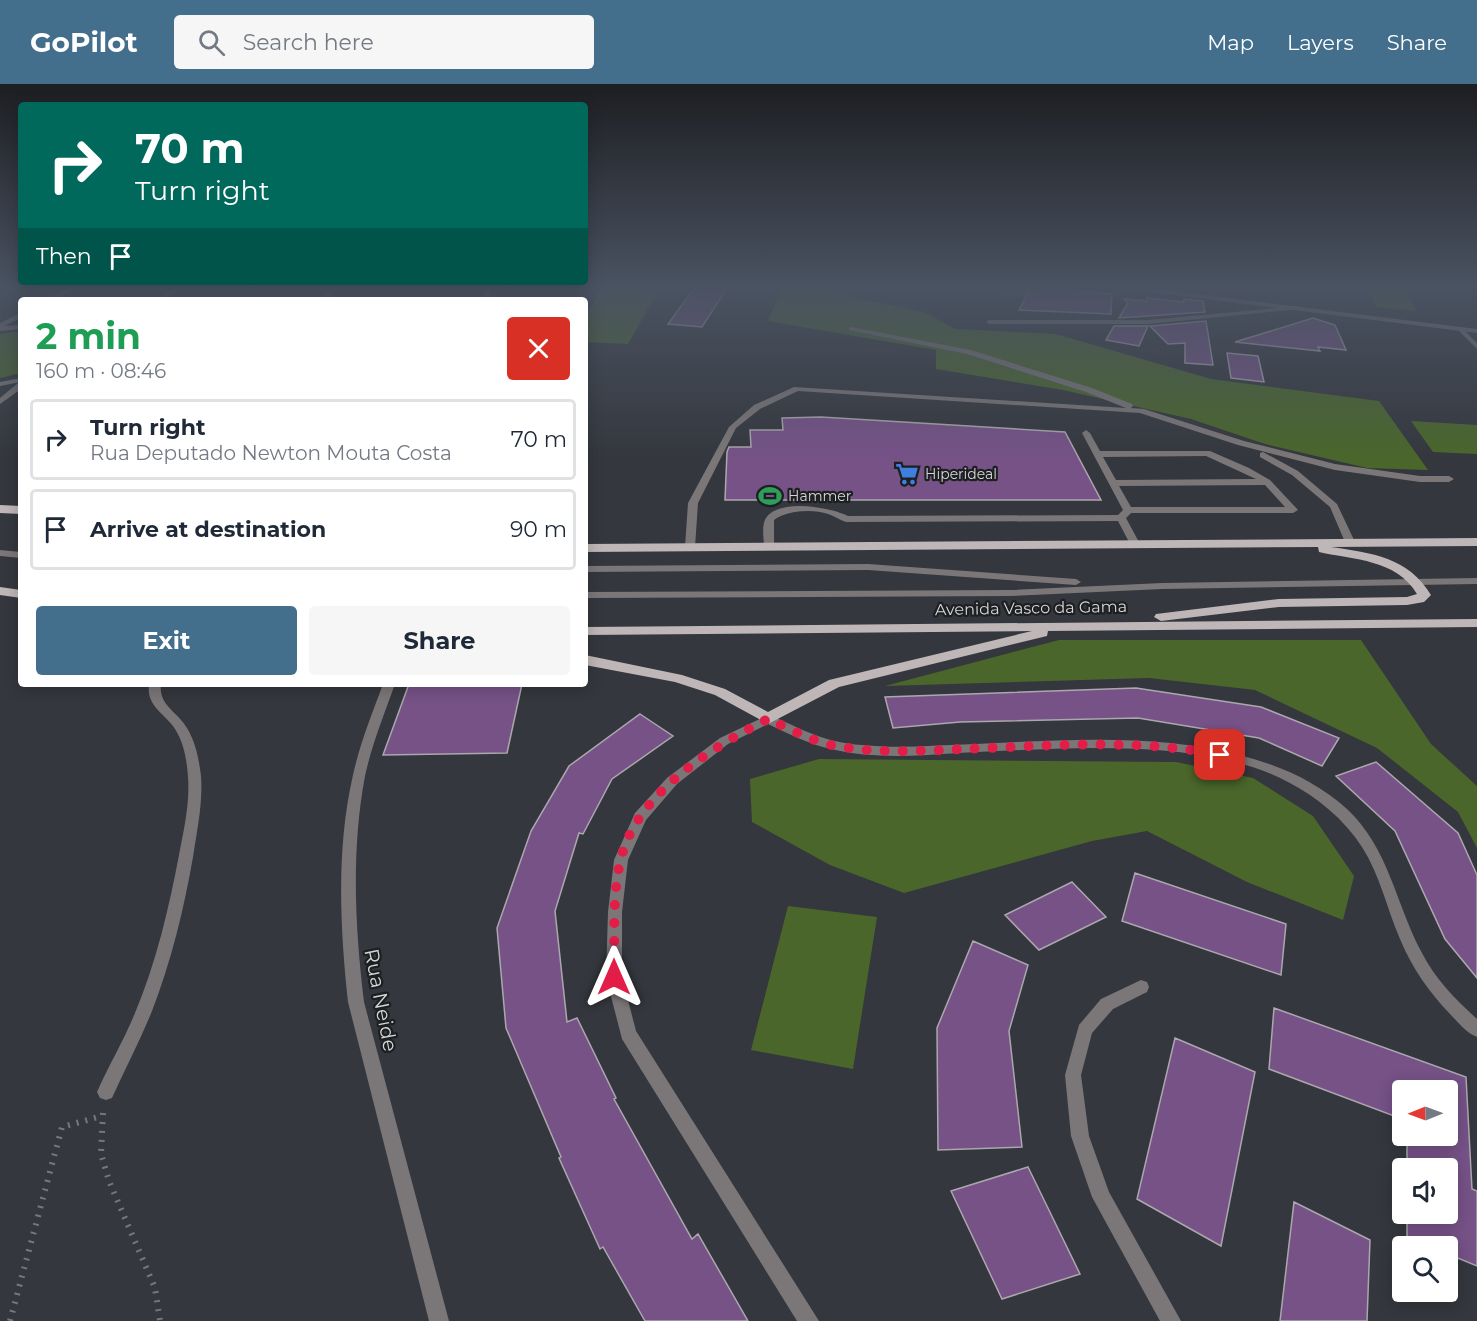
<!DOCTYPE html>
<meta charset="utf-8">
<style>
:root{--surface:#fff;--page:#f6f6f7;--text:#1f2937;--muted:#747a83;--line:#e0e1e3;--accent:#436e8c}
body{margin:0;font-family:Montserrat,sans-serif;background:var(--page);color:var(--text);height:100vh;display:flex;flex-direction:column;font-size:22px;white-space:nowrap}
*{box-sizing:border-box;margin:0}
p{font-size:20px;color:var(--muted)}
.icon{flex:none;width:33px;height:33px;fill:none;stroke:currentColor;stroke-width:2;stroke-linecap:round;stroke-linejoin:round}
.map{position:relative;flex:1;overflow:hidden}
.panel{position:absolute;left:18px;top:213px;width:570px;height:390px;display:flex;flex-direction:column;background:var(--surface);border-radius:6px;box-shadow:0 3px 15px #0003}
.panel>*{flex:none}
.top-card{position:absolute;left:18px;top:18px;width:570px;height:183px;border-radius:6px;box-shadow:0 3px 15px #0003;background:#00695c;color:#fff;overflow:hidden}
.needle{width:39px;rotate:269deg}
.buttons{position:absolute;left:1392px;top:996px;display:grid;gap:12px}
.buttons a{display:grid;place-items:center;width:66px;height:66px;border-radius:6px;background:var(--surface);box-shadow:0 3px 15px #0003;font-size:30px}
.pin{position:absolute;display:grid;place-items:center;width:51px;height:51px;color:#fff;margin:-26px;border-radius:12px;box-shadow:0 3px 9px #0006}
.me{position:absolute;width:66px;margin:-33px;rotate:0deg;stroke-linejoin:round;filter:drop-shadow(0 0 4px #0008)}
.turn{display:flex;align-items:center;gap:21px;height:126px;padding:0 18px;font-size:27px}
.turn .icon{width:78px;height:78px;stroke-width:2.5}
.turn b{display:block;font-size:42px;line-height:51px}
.then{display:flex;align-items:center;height:57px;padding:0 18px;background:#0003;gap:12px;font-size:22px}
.round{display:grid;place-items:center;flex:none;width:63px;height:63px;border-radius:6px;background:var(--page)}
.overview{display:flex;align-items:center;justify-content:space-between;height:102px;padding:0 18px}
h1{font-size:36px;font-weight:700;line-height:45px;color:#1e9e55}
.button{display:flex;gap:12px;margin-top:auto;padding:12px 18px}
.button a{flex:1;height:69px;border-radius:6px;background:var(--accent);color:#fff;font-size:24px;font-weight:700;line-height:69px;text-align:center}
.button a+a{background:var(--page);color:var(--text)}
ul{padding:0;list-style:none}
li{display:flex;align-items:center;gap:18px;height:81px;margin:0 12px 9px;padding:0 6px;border:3px solid var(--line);border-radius:6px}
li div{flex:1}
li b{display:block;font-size:22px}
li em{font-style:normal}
header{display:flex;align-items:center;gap:36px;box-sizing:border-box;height:84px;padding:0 30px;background:var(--accent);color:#fff}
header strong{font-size:28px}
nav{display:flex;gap:33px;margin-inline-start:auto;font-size:21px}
.search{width:420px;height:54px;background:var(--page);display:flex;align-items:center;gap:15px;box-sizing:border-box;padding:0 21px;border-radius:6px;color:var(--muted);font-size:22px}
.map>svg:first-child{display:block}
.green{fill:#4a662b}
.building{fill:#765287;stroke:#aca7ae;stroke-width:1.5}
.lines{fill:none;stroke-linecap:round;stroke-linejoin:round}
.path{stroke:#74777c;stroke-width:6;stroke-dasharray:2 7;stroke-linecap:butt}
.service{fill:#7b7778;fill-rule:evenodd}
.minor{fill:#7b7778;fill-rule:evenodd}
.tertiary{fill:#7b7778;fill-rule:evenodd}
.primary{fill:#beb6b7;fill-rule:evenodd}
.route{stroke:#e11d48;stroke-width:10;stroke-dasharray:0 18}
.labels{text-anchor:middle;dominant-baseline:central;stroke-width:4.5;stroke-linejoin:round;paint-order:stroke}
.far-poi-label{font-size:14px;fill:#d4d7da;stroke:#1d1f21;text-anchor:start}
.street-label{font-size:16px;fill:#d4d7da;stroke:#1d1f21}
.near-street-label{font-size:20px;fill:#d4d7da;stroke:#1d1f21}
</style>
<header>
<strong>GoPilot</strong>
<div class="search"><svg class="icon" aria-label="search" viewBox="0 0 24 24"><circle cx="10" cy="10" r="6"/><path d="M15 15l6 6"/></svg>Search here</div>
<nav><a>Map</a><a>Layers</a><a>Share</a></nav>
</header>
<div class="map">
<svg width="1477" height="1237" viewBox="0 0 1477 1237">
<rect width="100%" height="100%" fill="#34373d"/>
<path class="green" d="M 599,203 L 660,203 L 628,260 L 585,258 L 585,231 L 597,214 Z
M 782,203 L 825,203 L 835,210 L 924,228 L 955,245 L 1056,250 L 1211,295 L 1379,317 L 1428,386 L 1367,384 L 1265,360 L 1191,335 L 1063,306 L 936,285 L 936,266 L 768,237 Z
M 949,203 L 1031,203 L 1026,213 L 946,206 Z
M 1367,203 L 1403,203 L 1417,227 L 1376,223 Z
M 21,247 L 21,289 L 0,294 L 0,250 Z
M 1411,337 L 1477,341 L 1477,370 L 1433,368 Z
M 1059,556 L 1361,556 L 1431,660 L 1477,702 L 1477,764 L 1458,728 L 1377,664 L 1255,606 L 1149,594 L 885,602 Z
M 819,675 L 1176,678 L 1253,694 L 1313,732 L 1354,792 L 1343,836 L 1247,798 L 1147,747 L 1092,757 L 904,809 L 830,781 L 752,738 L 750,695 Z
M 788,822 L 877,833 L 853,985 L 751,966 Z"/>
<path class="building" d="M 695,203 L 728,203 L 702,243 L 668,240 Z
M 1031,203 L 1112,210 L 1111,230 L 1019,226 Z
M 1147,214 L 1184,218 L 1184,215 L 1203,217 L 1205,228 L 1119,234 L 1128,219 L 1124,215 L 1147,217 Z
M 1313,234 L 1335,241 L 1346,266 L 1318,263 L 1320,267 L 1235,258 Z
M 1206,237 L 1213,281 L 1185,279 L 1185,259 L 1168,260 L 1150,242 Z
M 1114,242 L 1148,242 L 1139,262 L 1106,256 Z
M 1227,269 L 1258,272 L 1264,298 L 1231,294 Z
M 821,333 L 1065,348 L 1101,416 L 725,416 L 727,368 L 729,363 L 751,363 L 750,346 L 783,346 L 782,334 Z
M 409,600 L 522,600 L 507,669 L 383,671 Z
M 1136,604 L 1261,623 L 1339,654 L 1322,682 L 1259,654 L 1138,634 L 960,638 L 893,644 L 885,613 Z
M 640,630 L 673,652 L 612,695 L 583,750 L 579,749 L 555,827 L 567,938 L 577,934 L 616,1014 L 614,1015 L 692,1155 L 698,1150 L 748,1237 L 645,1237 L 603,1163 L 600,1165 L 559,1074 L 561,1073 L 506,944 L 497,844 L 531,747 L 569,682 Z
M 1376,678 L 1458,749 L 1477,791 L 1477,894 L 1445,855 L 1395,747 L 1336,692 Z
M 1135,789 L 1286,840 L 1281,891 L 1122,837 Z
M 1072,798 L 1106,833 L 1039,866 L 1005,831 Z
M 973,857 L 1028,881 L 1009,947 L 1022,1063 L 938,1066 L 937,944 Z
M 1274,924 L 1466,993 L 1472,1105 L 1477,1107 L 1477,1182 L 1448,1170 L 1448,1162 L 1430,1162 L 1407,1154 L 1407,1130 L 1448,1130 L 1448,1084 L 1407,1084 L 1407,1052 L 1448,1052 L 1448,1006 L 1402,1006 L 1402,1035 L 1269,985 Z
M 1175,954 L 1255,988 L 1221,1162 L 1137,1115 Z
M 1028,1083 L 1080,1190 L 1002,1215 L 951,1107 Z
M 1294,1118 L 1370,1156 L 1367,1237 L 1280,1237 Z"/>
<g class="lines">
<path class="path" d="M 103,1029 L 101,1070 L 109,1097 L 155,1204 L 160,1237
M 10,1237 L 62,1043 L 102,1032"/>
<path class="service" d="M 851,243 L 971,266 L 1092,304 L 1132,320 L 1133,322 L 1131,324 L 1144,325 L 1244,357 L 1335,380 L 1420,392 L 1449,392 L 1454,395 L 1449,398 L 1420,398 L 1335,386 L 1238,361 L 1140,329 L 798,307 L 760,325 L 736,344 L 698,419 L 695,463 L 690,466 L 686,465 L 685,463 L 688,419 L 729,343 L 754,321 L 794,303 L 1126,324 L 1086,308 L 967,270 L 849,246 L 849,244 Z
M 1457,243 L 1461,243 L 1477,259 L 1477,265 L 1457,245 Z
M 1086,346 L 1090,349 L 1100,367 L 1210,367 L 1249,384 L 1270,396 L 1298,426 L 1293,429 L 1131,429 L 1126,434 L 1140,460 L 1135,463 L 1130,460 L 1118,437 L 846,438 C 840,436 834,432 828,430 C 813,425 787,426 774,436 L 774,463 L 769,466 L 764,463 C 764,454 761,442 766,434 C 779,414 830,423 848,432 L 1118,431 L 1123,426 L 1082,349 ZM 1206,372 L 1256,395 L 1116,396 L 1103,373 ZM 1265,401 L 1285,423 L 1131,423 L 1119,402 Z
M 1263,368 L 1298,387 L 1337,420 L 1355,458 L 1353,460 L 1350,461 L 1345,458 L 1330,423 L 1292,391 L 1260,373 L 1260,369 Z
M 0,466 L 21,468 L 21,474 L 0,472 Z
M 868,480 L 1076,495 L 1081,498 L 1076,501 L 868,486 L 585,488 L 585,482 Z
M 1477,494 L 1477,500 L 1162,505 L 1011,512 L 585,514 L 585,508 L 1011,506 L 1162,499 Z"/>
<path class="minor" d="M 330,203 L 336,203 L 327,216 L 321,216 Z
M 485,203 L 491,203 L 489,216 L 483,216 Z
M 1298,222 L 1300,223 L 1300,225 L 1148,240 L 989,240 L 986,238 L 989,236 L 1148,236 Z
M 149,600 L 161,600 C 158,621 178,628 187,644 C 196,659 199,676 201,692 C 203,719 197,747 193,773 C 184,825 171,878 152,927 C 140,957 125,985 112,1014 L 106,1016 L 100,1014 L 97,1008 C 109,981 124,956 135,929 C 156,879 169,824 179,771 C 184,745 190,719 188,693 C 187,677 184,659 175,645 C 165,629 146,623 149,600 Z
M 383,600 L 395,600 C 384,631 372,660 365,692 C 351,767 355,843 364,918 L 449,1237 L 429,1237 L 348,918 C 340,843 336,765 353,691 C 360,659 372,630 383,600 Z
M 768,631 C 781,635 793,642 805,647 C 824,655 843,660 862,661 C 900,665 938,661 976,660 C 1065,656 1156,649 1243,672 C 1281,682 1317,698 1347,725 C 1389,764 1396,821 1422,869 C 1435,895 1456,916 1477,935 L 1477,953 C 1466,949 1458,938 1450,930 C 1429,908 1412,884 1400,855 C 1387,825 1380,791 1362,763 C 1344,735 1317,713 1288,698 C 1200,651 1055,665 958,669 C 916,672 872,675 831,665 C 809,660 789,650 768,640 L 728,660 L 677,700 L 646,736 L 628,776 L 622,828 L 622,893 L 636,947 L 819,1237 L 797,1237 L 622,955 L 606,893 L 608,828 L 614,776 L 635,729 L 667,694 L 720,654 Z
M 1141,896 L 1147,898 L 1149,903 L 1147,908 L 1113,925 L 1092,949 L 1081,991 L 1089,1052 L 1109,1108 L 1181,1237 L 1160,1237 L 1092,1113 L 1071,1052 L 1065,991 L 1079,941 L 1101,915 Z"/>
<path class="tertiary" d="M 70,203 L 78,203 L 55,216 L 47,216 Z
M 176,203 L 183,203 L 163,216 L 155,216 Z
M 1123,203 L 1140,203 L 1477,245 L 1477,249 L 1126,205 Z
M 21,229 L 21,234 L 4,242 L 21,241 L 21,245 L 0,247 L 0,239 Z
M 21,294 L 21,298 L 0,302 L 0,298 Z
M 18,299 L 21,299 L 21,305 L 0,320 L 0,314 Z"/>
<path class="primary" d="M 0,421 L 21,422 L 21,430 L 0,429 Z
M 1477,454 L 1477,462 L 1331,463 C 1372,469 1408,473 1431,511 L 1424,518 L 1407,521 L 1279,523 L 1161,537 L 1154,533 L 1156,530 L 1279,515 L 1407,513 L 1417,510 C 1396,475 1354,476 1319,468 L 1318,463 L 585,468 L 585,460 Z
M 0,503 L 21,506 L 21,514 L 0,511 Z
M 1477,535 L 1477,543 L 1048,547 L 1047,552 L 839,603 L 768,640 L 715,611 L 675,598 L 585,581 L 585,571 L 682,591 L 725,605 L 768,628 L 829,596 L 1032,547 L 585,551 L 585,543 Z"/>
</g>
<linearGradient id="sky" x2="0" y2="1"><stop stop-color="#1d1e22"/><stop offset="0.54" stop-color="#4a5362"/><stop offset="1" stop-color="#4a5362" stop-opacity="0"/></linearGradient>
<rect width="1477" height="376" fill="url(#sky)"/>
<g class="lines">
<path class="route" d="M 614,893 C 615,855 612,815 620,778 C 635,710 711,664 768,635 C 788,644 809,656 831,661 C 874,670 921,667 964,665 C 1049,662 1136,654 1220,671"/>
</g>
<defs>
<g id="supermarket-bare" transform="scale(1.8)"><path d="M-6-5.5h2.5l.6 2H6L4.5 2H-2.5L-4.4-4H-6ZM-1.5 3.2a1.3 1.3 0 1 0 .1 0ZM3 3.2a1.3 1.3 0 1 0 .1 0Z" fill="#3f7fe0" stroke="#1d1f21" stroke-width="2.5" paint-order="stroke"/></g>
<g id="stadium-bare" transform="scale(1.8)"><path d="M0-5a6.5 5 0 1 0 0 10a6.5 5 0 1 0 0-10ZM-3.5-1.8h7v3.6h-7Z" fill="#2e9e5b" stroke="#1d1f21" stroke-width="2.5" paint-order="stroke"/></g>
</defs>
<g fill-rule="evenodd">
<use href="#supermarket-bare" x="907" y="390"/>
<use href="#stadium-bare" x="770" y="412"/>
</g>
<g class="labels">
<g class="far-poi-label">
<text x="925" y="390">Hiperideal</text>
<text x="788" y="412">Hammer</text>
</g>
<g class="street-label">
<text transform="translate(1031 524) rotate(-1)">Avenida Vasco da Gama</text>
</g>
<g class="near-street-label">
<text transform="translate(381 916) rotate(79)">Rua Neide</text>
</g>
</g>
</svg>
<div class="buttons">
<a><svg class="needle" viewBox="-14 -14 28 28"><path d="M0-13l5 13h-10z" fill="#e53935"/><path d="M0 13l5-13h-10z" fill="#747a83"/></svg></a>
<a><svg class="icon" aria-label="sound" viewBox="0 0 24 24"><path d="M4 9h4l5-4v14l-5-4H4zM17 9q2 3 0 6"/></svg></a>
<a><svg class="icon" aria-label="search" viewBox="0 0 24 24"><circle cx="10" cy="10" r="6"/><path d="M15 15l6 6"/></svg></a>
</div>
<div class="pin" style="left:1220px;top:671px;background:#d93025"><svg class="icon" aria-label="arrive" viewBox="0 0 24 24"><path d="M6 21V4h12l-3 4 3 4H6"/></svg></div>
<svg class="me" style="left:614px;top:893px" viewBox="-20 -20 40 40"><path d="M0-17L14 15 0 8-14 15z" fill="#e11d48" stroke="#fff" stroke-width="4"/></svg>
<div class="top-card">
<div class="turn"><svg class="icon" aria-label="right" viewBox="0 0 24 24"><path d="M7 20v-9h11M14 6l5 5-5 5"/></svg><div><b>70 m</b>Turn right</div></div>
<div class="then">Then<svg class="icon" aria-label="arrive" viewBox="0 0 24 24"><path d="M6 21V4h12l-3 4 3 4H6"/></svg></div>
</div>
<section class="panel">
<div class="overview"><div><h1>2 min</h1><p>160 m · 08:46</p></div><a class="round" style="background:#d93025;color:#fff"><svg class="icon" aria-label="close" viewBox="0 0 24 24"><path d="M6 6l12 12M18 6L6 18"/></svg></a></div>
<ul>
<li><svg class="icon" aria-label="right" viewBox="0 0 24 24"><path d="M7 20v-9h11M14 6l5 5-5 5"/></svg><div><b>Turn right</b><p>Rua Deputado Newton Mouta Costa</p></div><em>70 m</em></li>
<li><svg class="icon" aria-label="arrive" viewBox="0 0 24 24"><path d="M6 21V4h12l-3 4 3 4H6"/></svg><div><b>Arrive at destination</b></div><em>90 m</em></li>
</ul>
<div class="button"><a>Exit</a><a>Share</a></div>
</section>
</div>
